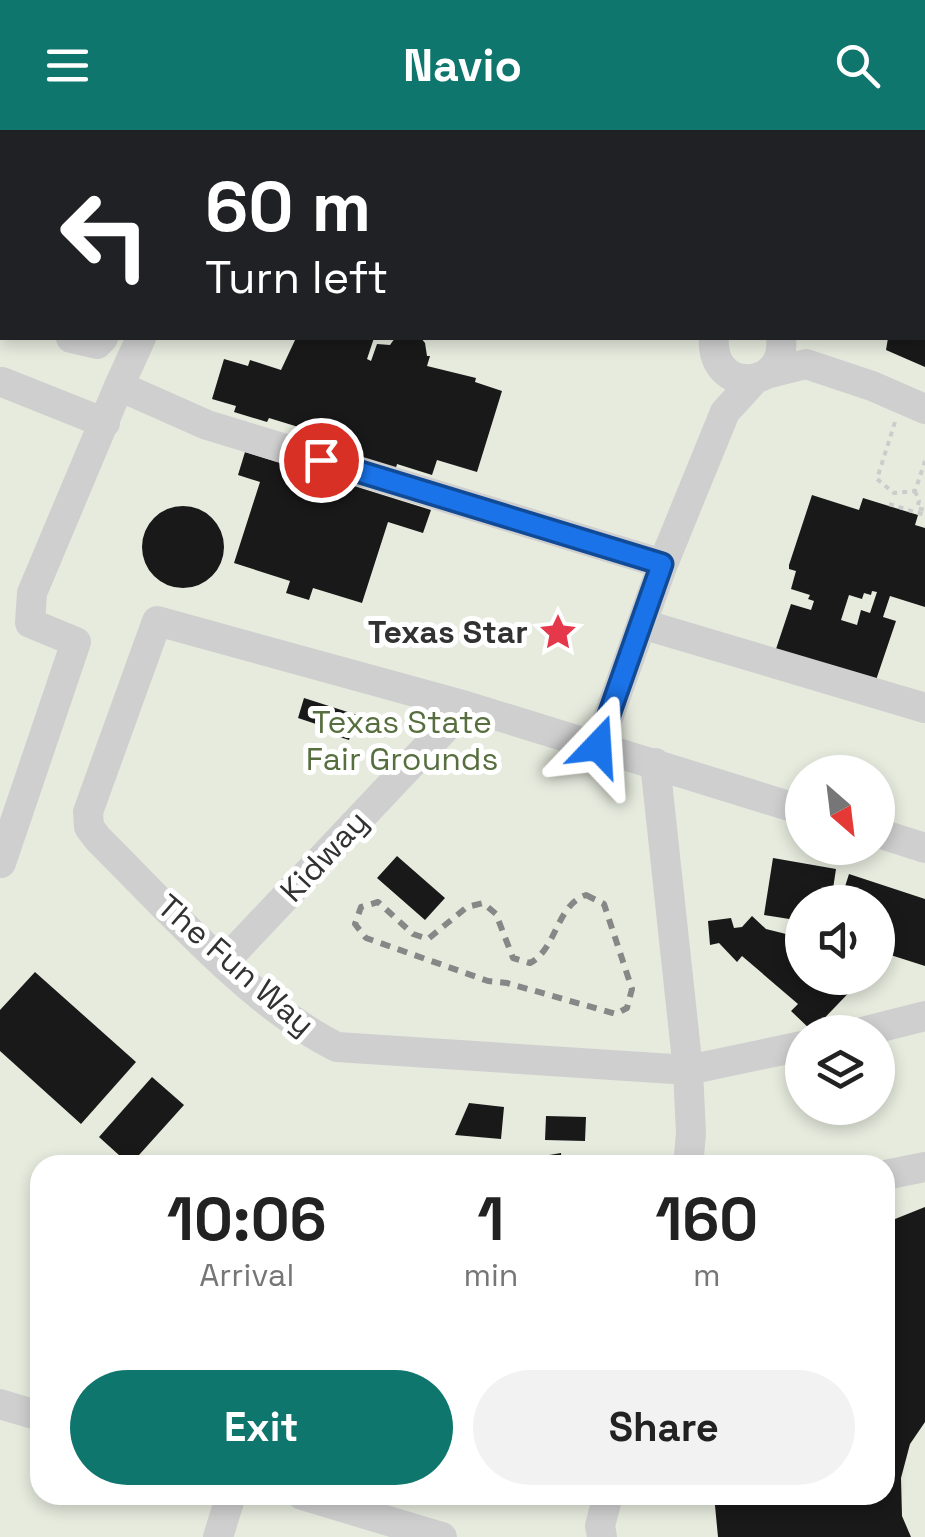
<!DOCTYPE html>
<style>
:root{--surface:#fff;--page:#f2f2f2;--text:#222;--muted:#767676;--accent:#0f766e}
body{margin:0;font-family:"Space Grotesk",sans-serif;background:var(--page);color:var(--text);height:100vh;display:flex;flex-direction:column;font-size:38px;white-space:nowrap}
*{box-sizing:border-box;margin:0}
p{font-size:32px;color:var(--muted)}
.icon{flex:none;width:55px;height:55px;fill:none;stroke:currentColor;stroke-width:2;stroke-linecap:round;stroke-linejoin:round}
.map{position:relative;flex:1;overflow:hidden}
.details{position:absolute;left:30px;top:1025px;width:865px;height:350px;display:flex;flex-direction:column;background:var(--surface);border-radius:30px;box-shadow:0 5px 15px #0003}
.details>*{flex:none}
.top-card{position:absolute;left:0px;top:0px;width:925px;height:210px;box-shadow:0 5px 15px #0003;background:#202124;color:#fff;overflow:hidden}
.needle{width:65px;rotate:152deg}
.fabs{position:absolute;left:785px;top:625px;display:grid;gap:20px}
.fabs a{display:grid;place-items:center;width:110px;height:110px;border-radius:50%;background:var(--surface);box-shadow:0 5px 15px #0003;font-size:50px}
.pin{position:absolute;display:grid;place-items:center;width:85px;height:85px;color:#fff;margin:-42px;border:5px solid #fff;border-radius:50%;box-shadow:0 2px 10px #0007}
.me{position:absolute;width:110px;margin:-55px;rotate:20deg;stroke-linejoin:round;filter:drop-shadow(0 0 8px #0008)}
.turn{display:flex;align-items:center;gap:35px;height:210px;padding:0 40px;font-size:45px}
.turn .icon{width:130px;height:130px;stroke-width:2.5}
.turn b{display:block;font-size:70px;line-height:85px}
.eta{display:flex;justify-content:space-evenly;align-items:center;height:170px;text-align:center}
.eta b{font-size:60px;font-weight:700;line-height:70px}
.cta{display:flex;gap:20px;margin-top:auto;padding:20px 40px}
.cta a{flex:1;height:115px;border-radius:60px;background:var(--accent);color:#fff;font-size:40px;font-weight:700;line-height:115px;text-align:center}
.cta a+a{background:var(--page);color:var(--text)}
header{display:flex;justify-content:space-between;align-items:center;height:130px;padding:0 40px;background:var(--accent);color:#fff;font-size:45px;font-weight:700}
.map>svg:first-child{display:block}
.green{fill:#e6ebde;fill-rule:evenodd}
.building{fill:#191919;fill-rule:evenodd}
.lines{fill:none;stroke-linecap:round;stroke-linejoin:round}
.path{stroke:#ccc;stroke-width:4;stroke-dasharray:5 5;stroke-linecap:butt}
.minor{stroke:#cfcfcf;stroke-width:30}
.rail{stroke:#878787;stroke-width:6;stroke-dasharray:10 8;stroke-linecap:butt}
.route-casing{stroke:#114b97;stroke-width:25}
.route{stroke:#1a73e8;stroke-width:18}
.labels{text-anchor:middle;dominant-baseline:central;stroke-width:10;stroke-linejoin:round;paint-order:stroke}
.poi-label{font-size:32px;font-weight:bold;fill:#323232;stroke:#fff;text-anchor:end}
.park-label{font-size:32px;fill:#576f3f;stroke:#fff}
.street-label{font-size:32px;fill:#323232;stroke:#fff}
</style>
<header><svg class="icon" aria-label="menu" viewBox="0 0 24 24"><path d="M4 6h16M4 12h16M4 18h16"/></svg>Navio<svg class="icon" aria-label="search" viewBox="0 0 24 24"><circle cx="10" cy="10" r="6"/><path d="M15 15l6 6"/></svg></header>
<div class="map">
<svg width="925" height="1407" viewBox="0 0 925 1407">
<rect width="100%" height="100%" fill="#fff"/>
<path class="green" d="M 0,0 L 925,0 L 925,1407 L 0,1407 ZM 2,2 L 922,2 L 922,208 L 2,208 ZM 802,642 L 878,642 L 878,718 L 802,718 ZM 802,772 L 878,772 L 878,848 L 802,848 ZM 802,902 L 878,902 L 878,978 L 802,978 ZM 40,1035 L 885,1035 L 885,1365 L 40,1365 Z"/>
<path class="building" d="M 296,208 L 374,208 L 367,229 L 371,231 L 377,214 L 390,215 L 395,208 L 421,208 L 425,213 L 427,226 L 430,226 L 427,236 L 476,248 L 475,252 L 502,261 L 477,342 L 437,330 L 432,345 L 397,334 L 394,345 L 357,333 L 362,319 L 354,314 L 269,288 L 267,292 L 234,282 L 236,276 L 212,269 L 224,229 L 248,236 L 250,230 L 281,240 Z
M 888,208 L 925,208 L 925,237 L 886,220 Z
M 245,322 L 431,380 L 423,403 L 388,392 L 362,473 L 313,458 L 309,470 L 286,463 L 290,451 L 234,433 L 260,352 L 238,345 Z
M 812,365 L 859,380 L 863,368 L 918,385 L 915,395 L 925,398 L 925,477 L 890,466 L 883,487 L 896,491 L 875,553 L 775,522 L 791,474 L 811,480 L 814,471 L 808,469 L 810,465 L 791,459 L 796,441 L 789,439 L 789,435 ZM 872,461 L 877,462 L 870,483 L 861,480 L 857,495 L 841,490 L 849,465 L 862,469 L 864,463 L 871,465 Z
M142 417a41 41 0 1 1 82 0a41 41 0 1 1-82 0Z
M 304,568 L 357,585 L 349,610 L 327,603 L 328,598 L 298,588 Z
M 397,726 L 445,768 L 425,790 L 377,748 Z
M 773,728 L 836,739 L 831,772 L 802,772 L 802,791 L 764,785 Z
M 849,744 L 925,769 L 925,836 L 878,821 L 878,772 L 840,772 Z
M 752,786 L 766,799 L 802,808 L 802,848 L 863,848 L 812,901 L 791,881 L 798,874 L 742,826 L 737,832 L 719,813 L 710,815 L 708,791 L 731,788 L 734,798 L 742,797 Z
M 35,842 L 136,932 L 81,994 L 0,921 L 0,880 Z
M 152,947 L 184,975 L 130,1035 L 99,1007 Z
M 469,973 L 504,977 L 501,1009 L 455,1005 Z
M 546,986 L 586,987 L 585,1011 L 545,1010 Z
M 561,1023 L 562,1035 L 521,1035 L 520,1030 Z
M 925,1077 L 925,1292 L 910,1314 L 901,1348 L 902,1386 L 911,1407 L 718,1407 L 714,1365 L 885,1365 L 885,1093 Z"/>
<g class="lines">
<path class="path" d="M 309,0 L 311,2
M 293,2 L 294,0
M 351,2 L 355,0
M 505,2 L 510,0
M 895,292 L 877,349 L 894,363 L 915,361 L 925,331
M 915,361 L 919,371 L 917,378 L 925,380
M 889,374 L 925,385"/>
<path class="minor" d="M 809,2 L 810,0
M 0,54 L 2,54
M 0,119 L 2,120
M 0,179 L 2,180
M 71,208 L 97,214 L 103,208
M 141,208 L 119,256 L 207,295 L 663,434
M 714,208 C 710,265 787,261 781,208
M 766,244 L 806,234 L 872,256 L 925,279
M 2,252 L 105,293
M 642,494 L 925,578
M 598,616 L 663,434 L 725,282 L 755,249
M 655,633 L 688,940 L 691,1004 L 688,1035
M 802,680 L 466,576 L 157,491 L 88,682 L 89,697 L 98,709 C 166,776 253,876 337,917 L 688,940 L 802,916
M 878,703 L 925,718
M 1,733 L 76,512 L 30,493 L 32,463 L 119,256
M 224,832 L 466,576
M 862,902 L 925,886
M 885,1045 L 925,1037
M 0,1274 L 40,1286
M 302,1365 L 442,1407
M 218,1407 L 231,1365
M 602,1407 L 600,1396 L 608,1365"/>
<path class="rail" d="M 586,765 L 604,774 L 632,859 L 627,878 L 616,884 L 507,853 L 488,851 L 366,808 L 355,794 L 361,777 L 378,772 L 413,804 L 428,809 L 467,777 L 483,773 L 496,784 L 513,828 L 530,833 C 557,819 556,775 586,765 Z"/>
</g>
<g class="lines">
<g class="route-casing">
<path id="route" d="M 321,330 L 662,434 L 598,616"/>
</g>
<use href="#route" class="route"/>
</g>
<defs>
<g id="sight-bare" transform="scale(3)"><path d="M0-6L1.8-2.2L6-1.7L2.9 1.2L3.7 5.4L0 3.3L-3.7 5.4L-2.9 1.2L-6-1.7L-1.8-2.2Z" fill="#e5384b" stroke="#fff" stroke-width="2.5" paint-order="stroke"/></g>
</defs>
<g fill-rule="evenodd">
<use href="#sight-bare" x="558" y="502"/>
</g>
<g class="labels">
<g class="poi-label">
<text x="528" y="502">Texas Star</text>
</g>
<g class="park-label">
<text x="402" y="592">Texas State<tspan x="402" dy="37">Fair Grounds</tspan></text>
</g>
<g class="street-label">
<text transform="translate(324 726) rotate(-47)">Kidway</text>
<text transform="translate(236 835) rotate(41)">The Fun Way</text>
</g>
</g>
</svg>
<div class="fabs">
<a><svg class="needle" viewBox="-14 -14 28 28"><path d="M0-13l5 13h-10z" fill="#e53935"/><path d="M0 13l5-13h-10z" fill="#767676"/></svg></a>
<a><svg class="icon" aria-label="sound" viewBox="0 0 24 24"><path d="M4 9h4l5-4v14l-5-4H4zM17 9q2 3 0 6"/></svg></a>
<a><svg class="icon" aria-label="layers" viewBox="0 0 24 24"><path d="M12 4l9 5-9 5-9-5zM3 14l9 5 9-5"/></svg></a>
</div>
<div class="pin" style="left:321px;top:330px;background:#d93025"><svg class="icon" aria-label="arrive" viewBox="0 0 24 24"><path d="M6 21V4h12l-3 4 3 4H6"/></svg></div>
<svg class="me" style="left:598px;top:616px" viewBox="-20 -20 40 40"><path d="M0-17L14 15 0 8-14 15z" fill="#1a73e8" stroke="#fff" stroke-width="4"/></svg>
<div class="top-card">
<div class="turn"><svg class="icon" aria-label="left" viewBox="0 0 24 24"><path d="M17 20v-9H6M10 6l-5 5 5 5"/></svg><div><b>60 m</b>Turn left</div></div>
</div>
<section class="details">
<div class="eta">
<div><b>10:06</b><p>Arrival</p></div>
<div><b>1</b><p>min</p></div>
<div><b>160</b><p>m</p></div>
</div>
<div class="cta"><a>Exit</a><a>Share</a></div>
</section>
</div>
